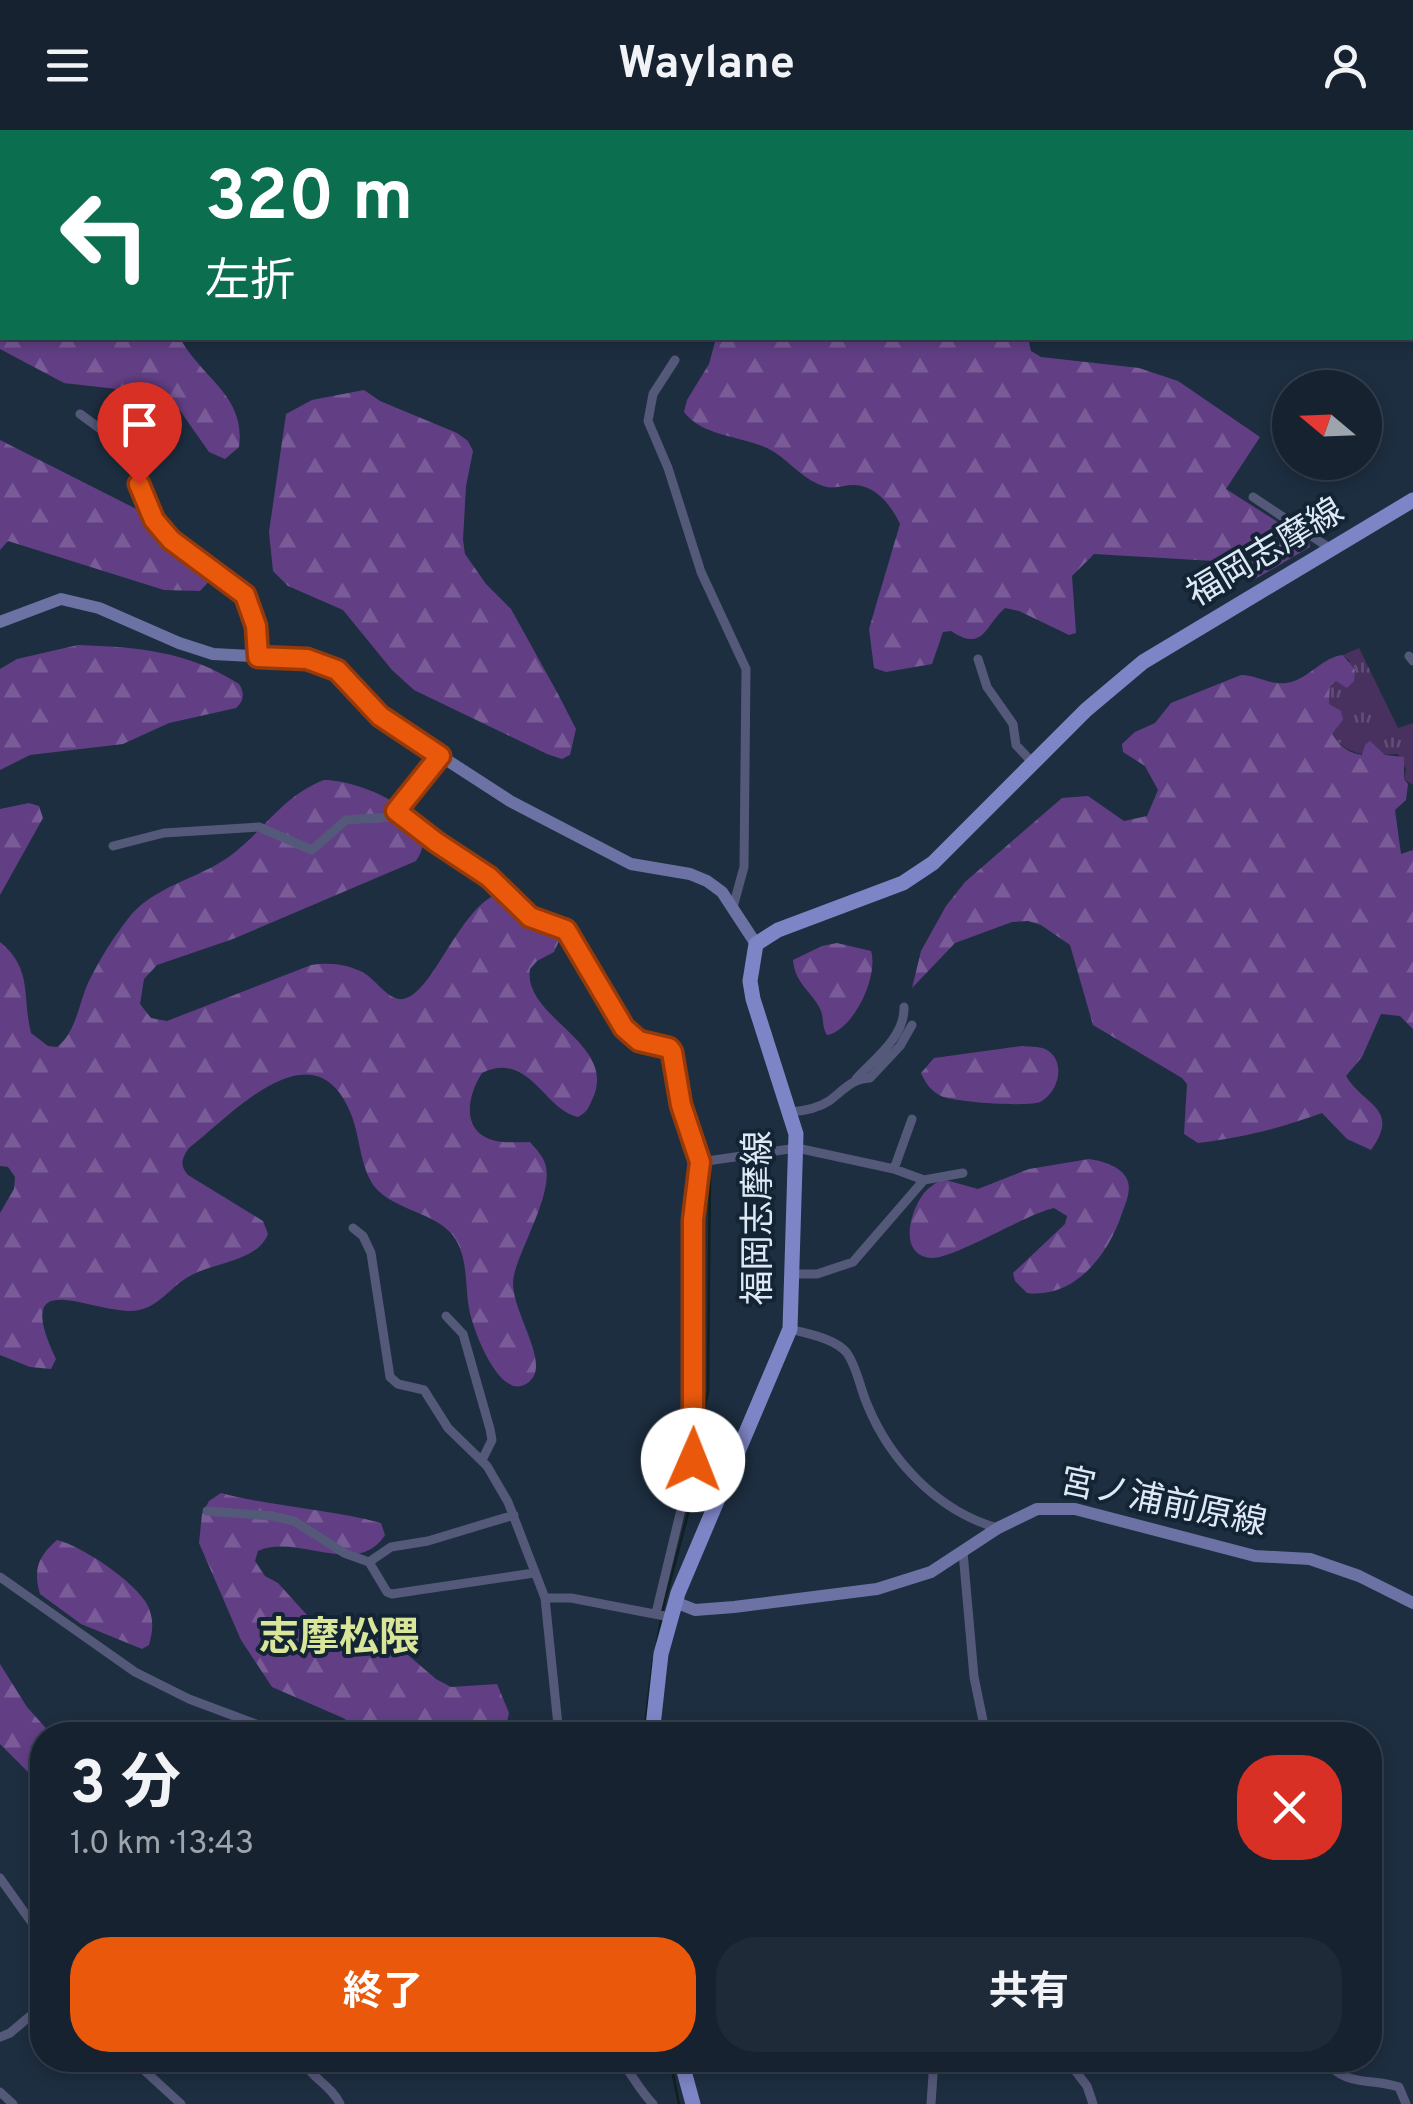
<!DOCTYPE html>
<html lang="ja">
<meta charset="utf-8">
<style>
:root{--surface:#162230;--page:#1f2a38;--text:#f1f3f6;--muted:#9ea4ab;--line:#353f4c;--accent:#ea580c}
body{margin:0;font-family:Overpass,"Noto Sans JP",sans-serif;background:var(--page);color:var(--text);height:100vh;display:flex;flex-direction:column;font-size:38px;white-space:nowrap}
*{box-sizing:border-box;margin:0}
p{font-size:32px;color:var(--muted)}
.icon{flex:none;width:55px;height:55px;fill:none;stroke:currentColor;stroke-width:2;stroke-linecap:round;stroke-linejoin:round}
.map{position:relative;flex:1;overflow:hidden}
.drawer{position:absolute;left:30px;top:1592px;width:1352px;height:350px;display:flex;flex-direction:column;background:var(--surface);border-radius:40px;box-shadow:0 5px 15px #0003,0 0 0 2px var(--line)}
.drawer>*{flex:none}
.top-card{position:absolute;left:0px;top:0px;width:1415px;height:210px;box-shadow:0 5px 15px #0003,0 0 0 2px var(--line);background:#0b6e4f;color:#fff;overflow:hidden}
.needle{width:65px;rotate:289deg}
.fabs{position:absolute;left:1272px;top:240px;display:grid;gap:20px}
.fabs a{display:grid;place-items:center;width:110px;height:110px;border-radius:50%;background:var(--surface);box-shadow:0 5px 15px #0003,0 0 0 2px var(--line);font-size:50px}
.pin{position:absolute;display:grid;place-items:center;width:85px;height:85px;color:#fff;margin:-102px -42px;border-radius:50% 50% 50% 0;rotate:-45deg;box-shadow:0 0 10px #0007}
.pin .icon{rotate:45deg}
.me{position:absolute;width:110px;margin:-55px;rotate:1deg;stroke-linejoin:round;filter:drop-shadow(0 0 8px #0008)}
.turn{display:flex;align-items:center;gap:35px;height:210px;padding:0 40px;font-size:45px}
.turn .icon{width:130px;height:130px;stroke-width:2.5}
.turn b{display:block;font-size:70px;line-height:85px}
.round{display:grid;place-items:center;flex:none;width:105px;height:105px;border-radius:40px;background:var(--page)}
.overview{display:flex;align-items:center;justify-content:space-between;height:170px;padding:0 40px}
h1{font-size:60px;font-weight:700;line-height:75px}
.cta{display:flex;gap:20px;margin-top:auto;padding:20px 40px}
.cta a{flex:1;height:115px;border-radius:40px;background:var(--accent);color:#fff;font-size:40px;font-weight:700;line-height:115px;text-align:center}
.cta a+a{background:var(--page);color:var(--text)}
header{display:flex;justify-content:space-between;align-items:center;height:130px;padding:0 40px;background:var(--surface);font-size:45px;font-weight:700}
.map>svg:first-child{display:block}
.built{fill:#243a50}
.grass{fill:url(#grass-tufts)}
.forest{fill:url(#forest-firs)}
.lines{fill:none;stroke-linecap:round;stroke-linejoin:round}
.stream{stroke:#0f2021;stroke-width:2.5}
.street{stroke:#555979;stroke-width:9}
.secondary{stroke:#6c72a4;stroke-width:12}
.primary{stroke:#7e85c6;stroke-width:15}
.route-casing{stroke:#983908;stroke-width:25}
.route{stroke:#ea580c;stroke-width:18}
.labels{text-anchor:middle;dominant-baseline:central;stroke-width:8;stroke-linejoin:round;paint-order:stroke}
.street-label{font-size:35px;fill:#dee9f5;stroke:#132435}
.quarter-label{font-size:40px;font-weight:bold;fill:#d9e699;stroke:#132435}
</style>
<header><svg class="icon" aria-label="menu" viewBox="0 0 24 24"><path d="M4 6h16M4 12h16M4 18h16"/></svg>Waylane<svg class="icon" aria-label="person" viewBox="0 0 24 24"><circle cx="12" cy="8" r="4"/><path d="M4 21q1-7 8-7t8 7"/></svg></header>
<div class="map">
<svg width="1413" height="1974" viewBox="0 0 1413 1974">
<defs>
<pattern id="grass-tufts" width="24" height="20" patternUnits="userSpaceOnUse" patternTransform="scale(2.5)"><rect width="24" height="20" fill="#48315f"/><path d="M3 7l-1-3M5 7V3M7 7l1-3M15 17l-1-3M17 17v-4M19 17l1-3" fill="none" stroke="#624f77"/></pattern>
<pattern id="forest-firs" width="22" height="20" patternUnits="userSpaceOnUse" patternTransform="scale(2.5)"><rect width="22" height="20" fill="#623f85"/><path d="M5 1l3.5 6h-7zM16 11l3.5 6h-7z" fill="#785b97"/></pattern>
</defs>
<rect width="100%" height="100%" fill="#1d2e40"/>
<path class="built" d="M 828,0 L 1289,0 L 832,2 Z"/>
<path class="grass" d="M 1359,518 L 1398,598 L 1413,593 L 1413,655 L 1404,649 L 1406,639 L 1398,624 C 1371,625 1349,629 1332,604 L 1343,590 L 1329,574 L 1330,556 L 1350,531 L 1343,525 Z"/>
<path class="forest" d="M 69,0 L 465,0 L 69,2 Z
M 0,53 L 2,53 L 2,208 L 180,208 C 201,248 246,265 239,317 L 225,329 L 209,322 L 169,265 L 64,253 L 0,219 Z
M 716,208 L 1028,208 L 1031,221 L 1041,227 L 1139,238 L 1178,251 L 1260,307 L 1226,359 L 1309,412 L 1310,417 L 1252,451 L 1214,431 L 1094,424 L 1072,446 L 1076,503 L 1069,505 L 1019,481 L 1005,478 C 985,495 984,523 951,501 L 943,502 L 932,534 L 886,542 L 874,538 L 869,499 L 900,394 C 892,377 877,356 855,355 C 840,355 833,361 818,354 C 799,346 786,327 767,318 C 740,306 702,306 684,282 L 687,270 L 709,234 Z
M 364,260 L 380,271 L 457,303 L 468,311 L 473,321 L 466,356 L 463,410 L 465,424 L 486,454 L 511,479 L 558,564 L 576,599 L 570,625 L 562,629 L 547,624 L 414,560 L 392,540 L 343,480 L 288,456 L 273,441 L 269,402 L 286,284 L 312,270 Z
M 0,310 L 164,393 L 203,422 L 213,447 L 200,461 L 164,460 L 8,411 L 0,420 Z
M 78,515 C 137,517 188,521 239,554 C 245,563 244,571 236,578 L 169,593 L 123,614 L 30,625 L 0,640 L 0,539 L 17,529 Z
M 1343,525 L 1355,540 L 1354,551 L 1347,558 L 1336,551 L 1330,556 L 1329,574 L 1341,581 L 1343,590 L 1332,604 C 1340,616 1348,623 1362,625 L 1365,615 L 1370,611 L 1385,625 L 1404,627 L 1404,649 L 1408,654 L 1406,670 L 1395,680 L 1401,724 L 1413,720 L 1413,899 L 1400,886 L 1381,884 L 1362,927 L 1346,946 C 1364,976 1401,978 1371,1020 L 1347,1009 L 1322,983 C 1278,999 1244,1007 1198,1013 L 1184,1004 L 1187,954 L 1182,948 L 1093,895 L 1070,815 L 1041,795 L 1028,791 L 1012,792 L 955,813 L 912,858 L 921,821 L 946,776 L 965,752 L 1062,668 L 1088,666 L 1124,691 L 1147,686 L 1158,660 L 1145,636 L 1123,622 L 1122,614 L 1135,602 L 1155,593 L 1171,573 L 1241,545 C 1258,545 1272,557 1291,552 C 1310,547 1323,527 1343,525 Z
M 324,650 C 360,650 448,685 416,731 L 233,809 L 157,835 L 144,849 L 140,874 L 151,888 L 167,891 L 311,835 C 329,832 348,834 364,843 C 376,850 389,871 403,869 C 436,864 463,761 511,761 C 531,770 551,791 559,811 L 554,822 L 537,831 L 530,839 C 522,888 620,913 592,970 C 588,979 587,982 578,987 C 544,980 529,920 482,943 C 467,966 460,1003 496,1011 C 506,1013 519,1012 530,1012 C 536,1019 544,1027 546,1037 C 552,1065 521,1116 514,1145 C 506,1176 552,1231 530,1251 C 502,1277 474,1202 470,1183 C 465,1161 468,1136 459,1116 C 446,1082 395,1083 374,1056 C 360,1037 360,1006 351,984 C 314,891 230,987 189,1018 C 182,1028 179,1035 188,1045 L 263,1091 L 268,1104 C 257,1132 214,1132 190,1146 C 172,1155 160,1176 139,1180 C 98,1189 8,1128 56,1229 L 51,1239 L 30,1237 L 0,1225 L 0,1083 L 14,1059 L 15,1047 L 8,1037 L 0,1036 L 0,812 C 33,839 22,866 31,903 L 48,916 L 57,917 C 77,902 79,870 90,849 C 100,829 113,808 127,790 C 152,756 197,750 230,726 C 265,700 282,666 324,650 Z
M 29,673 L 39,676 L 43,688 L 0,765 L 0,679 Z
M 837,813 L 871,821 C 879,846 853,901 827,905 C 822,897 824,890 821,881 C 814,863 795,855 793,830 L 822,816 Z
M 1022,916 C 1029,917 1038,916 1045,919 C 1066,929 1060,960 1042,971 C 1032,978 953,972 941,966 C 930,960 926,954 921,943 L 934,928 Z
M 1089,1029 C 1103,1031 1124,1037 1128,1052 C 1131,1062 1125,1075 1122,1083 C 1109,1124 1075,1169 1027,1163 L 1015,1151 L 1013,1143 L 1065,1094 L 1067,1086 L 1054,1078 C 1023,1085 953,1130 930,1128 C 898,1124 910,1081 924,1063 C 928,1058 936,1053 942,1049 L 978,1059 L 1029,1039 Z
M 221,1363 C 274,1377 328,1379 381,1393 L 385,1405 C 357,1449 297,1403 258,1421 L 255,1431 L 265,1446 L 278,1453 L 325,1505 L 349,1509 L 375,1504 L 394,1513 L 436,1549 L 451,1557 L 497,1554 L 509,1583 L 504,1605 L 370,1605 L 343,1588 L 272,1557 L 241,1510 L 199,1413 L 202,1384 L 209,1371 Z
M 57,1410 C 82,1416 136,1452 148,1476 C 154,1490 153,1500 149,1515 L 142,1519 L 81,1494 L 40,1464 C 33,1440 38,1426 57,1410 Z
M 0,1534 L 27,1577 L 52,1605 L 42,1605 L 42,1656 L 0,1614 Z"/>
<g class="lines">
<path class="stream" d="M 662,1482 L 698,1346 L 701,1295 L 708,1261 L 710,1036
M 657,1512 L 661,1490
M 644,1605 L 653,1530
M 670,1930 L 679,1974"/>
<path class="street" d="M 72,0 L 90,2
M 344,0 L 351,2
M 280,2 L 283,0
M 415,2 L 420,0
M 1294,2 L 1295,0
M 1412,116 L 1413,115
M 675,230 L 653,264 L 648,291 L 668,338 L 701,442 L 746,539 L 744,737 L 733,777
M 80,284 L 128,319 L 146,373 L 161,398 L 178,416 L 245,465 L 256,496 L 257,527
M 1253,367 L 1331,419
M 1409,526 L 1413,531
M 978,529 L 987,557 L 1013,594 L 1016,615 L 1032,632
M 396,681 L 436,713 L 489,747 L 530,787 L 566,800 L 624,898 L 639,911 L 669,918 L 674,927 L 681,975 L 700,1032 L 693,1090 L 693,1330 L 656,1483
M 113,716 L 164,703 L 259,697 L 312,720 L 346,690 L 391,687 L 439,626
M 856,949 C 874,929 905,907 904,877
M 790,982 C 804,981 817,979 829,971 C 844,960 851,949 870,948 L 900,916 L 912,895
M 700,1032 L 797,1018 L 894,1039 L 912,989
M 894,1039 L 924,1050 L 963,1043
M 353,1098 L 363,1106 L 371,1123 L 390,1247 L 398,1254 L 424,1260 L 448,1298 L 487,1336 L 508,1372 L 545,1468 L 559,1605
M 791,1144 L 817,1144 L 853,1132 L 924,1050
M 446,1186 L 463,1204 L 490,1299 L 492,1310 L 482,1330
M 790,1199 C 807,1204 835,1208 847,1223 C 857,1237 860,1258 867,1274 C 890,1331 939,1382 998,1398
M 207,1381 L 272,1386 L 294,1391 L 344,1423 L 369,1432 L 387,1462 L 392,1464 L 534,1443
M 963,1422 L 974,1547 L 986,1605
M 369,1432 L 391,1417 L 428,1411 L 514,1385
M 0,1447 L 135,1542 L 189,1569 L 285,1605
M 545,1468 L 571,1468 L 670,1487
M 0,1748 L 42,1807
M 0,1907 L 10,1903 L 42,1876
M 133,1930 L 181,1974
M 303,1930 C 312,1949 331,1955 340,1974
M 620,1930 C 633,1945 639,1960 653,1974
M 1067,1930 L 1087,1956 L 1093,1974
M 1325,1930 C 1344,1957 1371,1948 1399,1957 L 1406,1974
M 0,1962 L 13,1974
M 931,1974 L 934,1930"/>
<path class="secondary" d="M 0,492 L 61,469 L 99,478 L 179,513 L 213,524 L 307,529 L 337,540 L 379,586 L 510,671 L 631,734 L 690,744 L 707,751 L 722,762 L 756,814
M 675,1472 L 695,1480 L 734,1477 L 877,1459 L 931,1442 L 998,1398 L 1037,1379 L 1075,1379 L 1255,1426 L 1310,1429 L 1359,1446 L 1413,1473"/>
<path class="primary" d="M 652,1605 L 661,1524 L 678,1463 L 790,1199 L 796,1004 L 753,869 L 750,851 L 756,814 L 778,800 L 903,753 L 933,733 L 1086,580 L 1143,532 L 1413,370
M 681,1930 L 693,1974"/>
</g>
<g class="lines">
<g class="route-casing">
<path id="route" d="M 139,354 L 154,390 L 171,410 L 245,465 L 256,496 L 258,527 L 307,529 L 337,540 L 380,586 L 440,626 L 396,681 L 436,712 L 489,747 L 530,787 L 566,800 L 624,898 L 639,911 L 669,918 L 672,922 L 681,975 L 700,1032 L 693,1090 L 693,1330"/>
</g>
<use href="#route" class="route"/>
</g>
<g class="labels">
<g class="street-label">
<text transform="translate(1266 424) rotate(-31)">福岡志摩線</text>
<text transform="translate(760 1088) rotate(-90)">福岡志摩線</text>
<text transform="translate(1163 1374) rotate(12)">宮ノ浦前原線</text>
</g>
<g class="quarter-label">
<text x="339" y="1510">志摩松隈</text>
</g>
</g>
</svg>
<div class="fabs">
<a><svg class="needle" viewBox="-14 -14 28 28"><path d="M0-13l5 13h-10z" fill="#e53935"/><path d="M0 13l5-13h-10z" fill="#9ea4ab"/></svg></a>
</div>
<div class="pin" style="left:139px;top:354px;background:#d93025"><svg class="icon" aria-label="arrive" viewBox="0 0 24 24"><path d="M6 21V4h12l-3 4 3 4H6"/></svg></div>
<svg class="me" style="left:693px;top:1330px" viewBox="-20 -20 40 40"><circle r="19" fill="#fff"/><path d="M0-13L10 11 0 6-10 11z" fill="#ea580c"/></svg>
<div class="top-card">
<div class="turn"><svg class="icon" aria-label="left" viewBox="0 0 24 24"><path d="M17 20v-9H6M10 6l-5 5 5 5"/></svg><div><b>320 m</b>左折</div></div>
</div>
<section class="drawer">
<div class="overview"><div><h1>3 分</h1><p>1.0 km · 13:43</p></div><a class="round" style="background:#d93025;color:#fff"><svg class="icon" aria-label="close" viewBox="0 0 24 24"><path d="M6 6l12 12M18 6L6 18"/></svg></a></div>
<div class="cta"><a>終了</a><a>共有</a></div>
</section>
</div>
